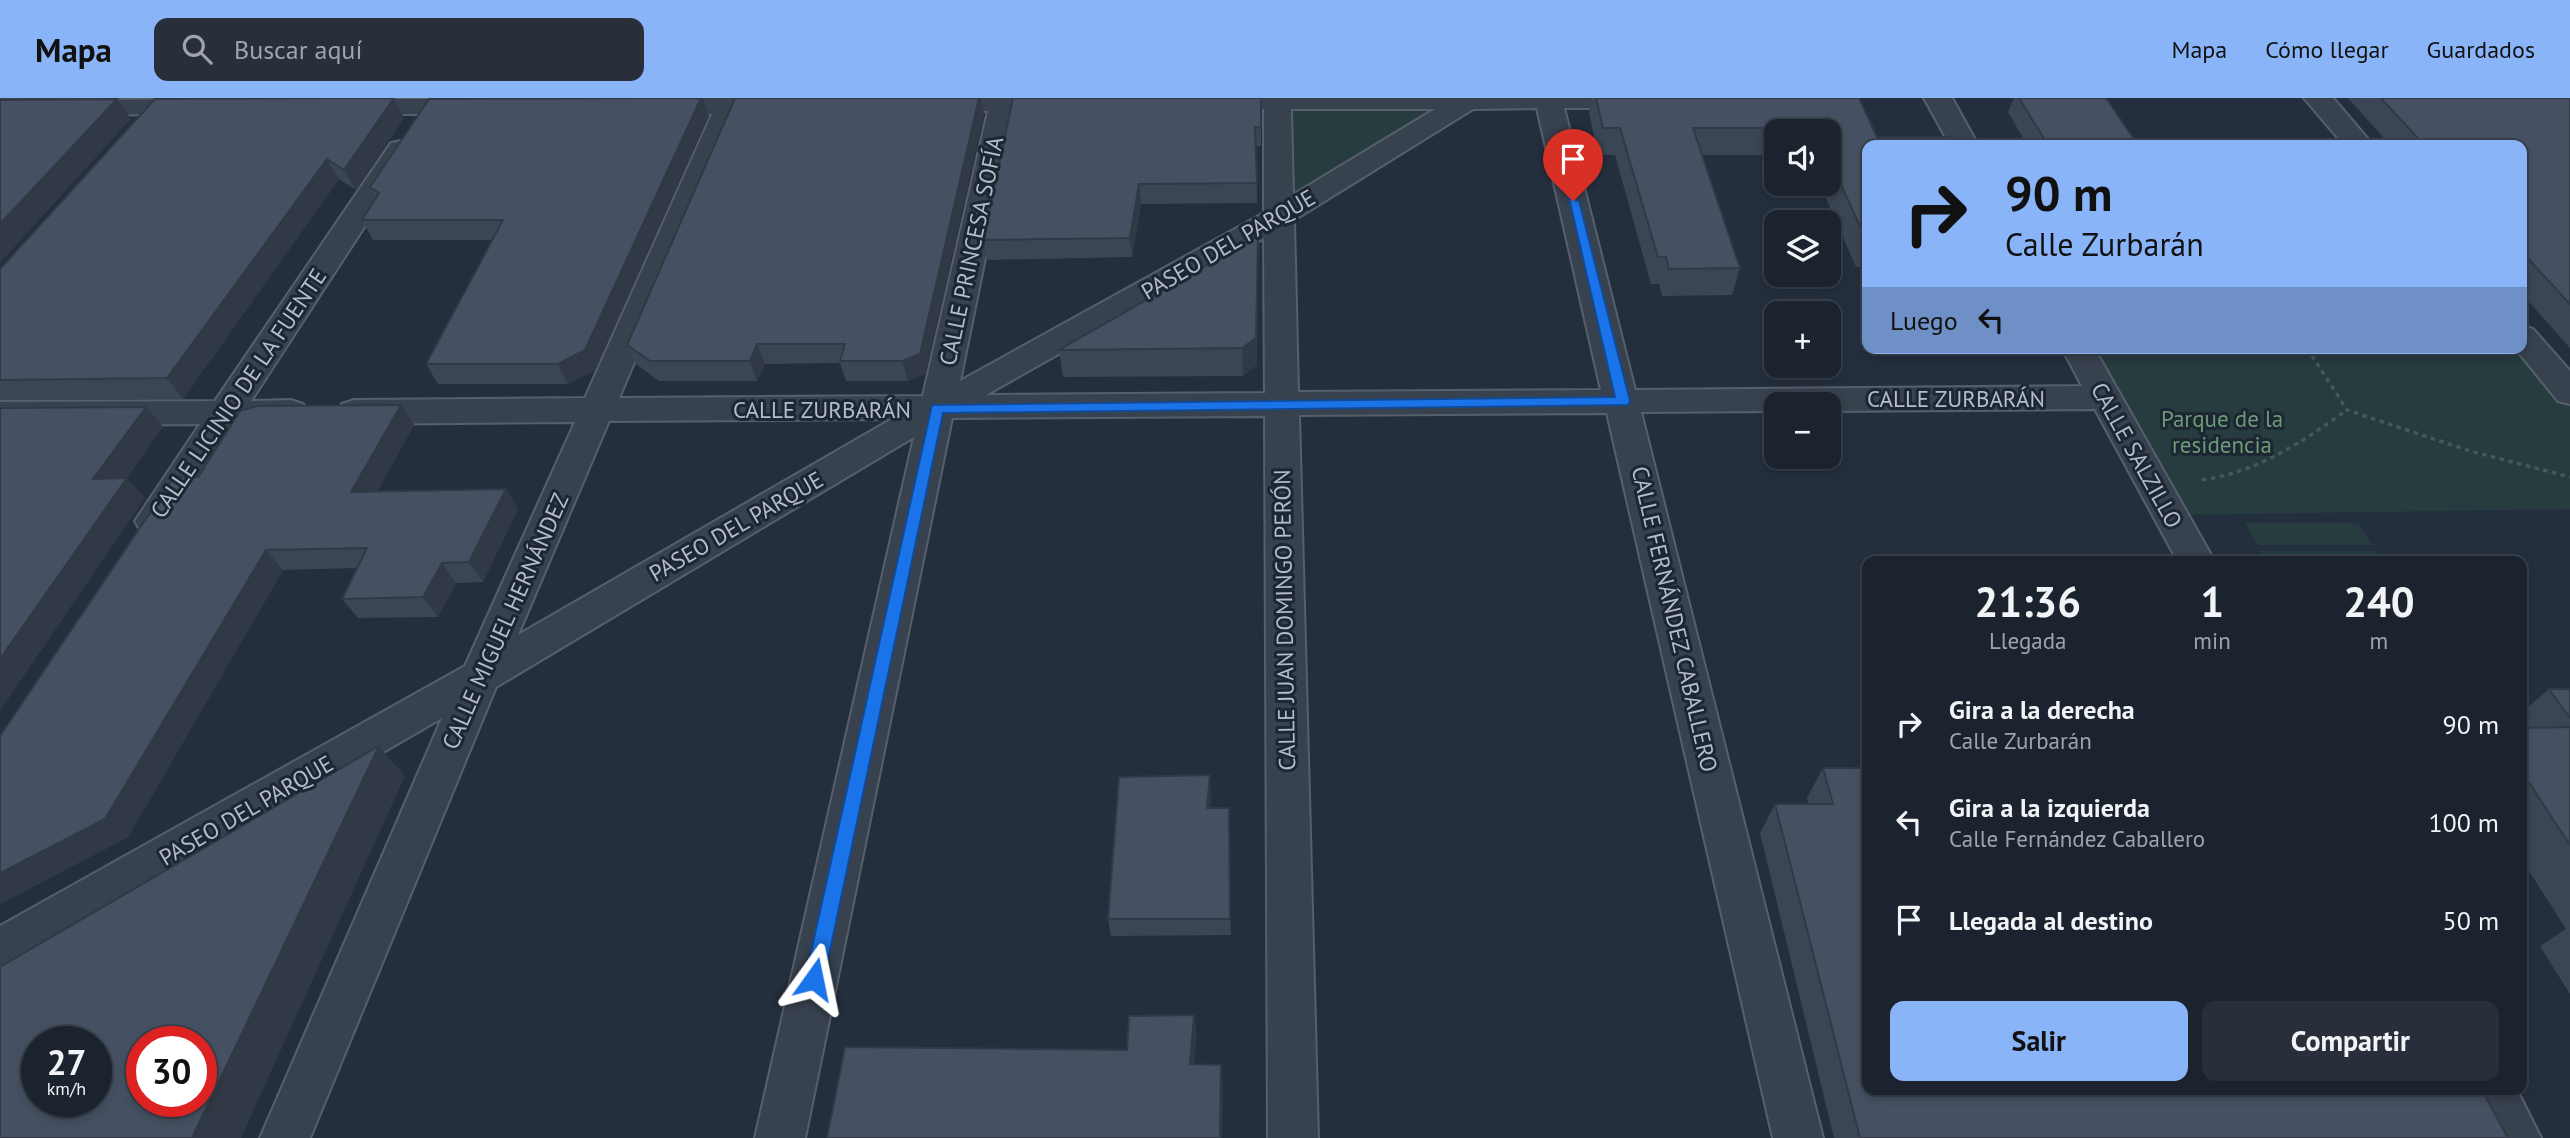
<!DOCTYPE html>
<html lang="es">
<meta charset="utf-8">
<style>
:root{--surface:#1b232e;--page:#282f3a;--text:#f1f3f6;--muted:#a0a4aa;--line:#39404a;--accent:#8ab4f8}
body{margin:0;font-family:"PT Sans",sans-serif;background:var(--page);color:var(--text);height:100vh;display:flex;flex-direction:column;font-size:26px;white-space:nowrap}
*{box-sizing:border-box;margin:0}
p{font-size:23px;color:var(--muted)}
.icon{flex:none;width:38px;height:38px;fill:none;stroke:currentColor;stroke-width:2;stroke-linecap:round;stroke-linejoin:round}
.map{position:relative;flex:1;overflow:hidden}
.sheet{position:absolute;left:1862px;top:458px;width:665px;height:539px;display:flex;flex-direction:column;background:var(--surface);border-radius:14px;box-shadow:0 4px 10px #0003,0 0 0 2px var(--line)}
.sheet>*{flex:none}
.guide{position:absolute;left:1862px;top:42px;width:665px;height:214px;border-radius:14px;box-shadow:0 4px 10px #0003,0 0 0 2px var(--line);background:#8ab4f8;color:#111;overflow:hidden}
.buttons{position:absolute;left:1764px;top:21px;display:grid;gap:14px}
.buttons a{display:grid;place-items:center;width:77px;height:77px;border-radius:14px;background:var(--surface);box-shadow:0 4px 10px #0003,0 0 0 2px var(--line);font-size:35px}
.speed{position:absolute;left:21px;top:928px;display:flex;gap:14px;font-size:35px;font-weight:700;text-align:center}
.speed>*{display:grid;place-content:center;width:91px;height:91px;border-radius:50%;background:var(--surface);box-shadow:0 4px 10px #0003,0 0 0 2px var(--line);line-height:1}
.speed small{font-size:18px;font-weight:400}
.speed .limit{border:10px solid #d22;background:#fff;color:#111}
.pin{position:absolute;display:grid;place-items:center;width:60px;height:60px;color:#fff;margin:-72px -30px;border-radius:50% 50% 50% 0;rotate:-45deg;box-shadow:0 0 7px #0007}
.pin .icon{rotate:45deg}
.me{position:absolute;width:77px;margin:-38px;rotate:12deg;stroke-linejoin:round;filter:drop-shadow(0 0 5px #0008)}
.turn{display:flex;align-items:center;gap:24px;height:147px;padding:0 28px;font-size:32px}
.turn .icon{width:91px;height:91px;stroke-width:2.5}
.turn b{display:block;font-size:49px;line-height:60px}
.then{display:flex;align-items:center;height:66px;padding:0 28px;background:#0003;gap:14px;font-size:26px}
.eta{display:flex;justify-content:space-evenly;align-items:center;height:119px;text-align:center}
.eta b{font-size:42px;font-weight:800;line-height:49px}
.cta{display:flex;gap:14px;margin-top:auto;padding:14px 28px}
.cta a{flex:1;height:80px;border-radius:14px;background:var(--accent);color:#111;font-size:28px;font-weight:800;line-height:80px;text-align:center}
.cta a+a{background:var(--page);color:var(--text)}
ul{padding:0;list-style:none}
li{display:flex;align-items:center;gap:21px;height:98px;padding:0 28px}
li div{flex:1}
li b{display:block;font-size:26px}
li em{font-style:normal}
header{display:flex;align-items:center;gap:42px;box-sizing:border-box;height:98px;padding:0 35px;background:var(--accent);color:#111}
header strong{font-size:33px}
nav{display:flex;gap:38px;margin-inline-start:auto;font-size:24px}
.search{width:490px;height:63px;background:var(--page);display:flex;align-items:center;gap:18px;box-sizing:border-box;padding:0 24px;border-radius:14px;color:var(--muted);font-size:26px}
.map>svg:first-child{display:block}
.green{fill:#263c3f}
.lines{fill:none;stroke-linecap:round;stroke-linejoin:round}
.minor-casing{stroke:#565f6c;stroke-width:4}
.path{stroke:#44595c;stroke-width:3.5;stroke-dasharray:4.5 4.5;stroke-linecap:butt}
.minor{fill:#38414e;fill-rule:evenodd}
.wall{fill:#3b4654}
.shaded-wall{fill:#303945}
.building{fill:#455162;stroke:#303945;stroke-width:2;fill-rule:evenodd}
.route{fill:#1a73e8;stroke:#114b97;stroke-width:2}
.labels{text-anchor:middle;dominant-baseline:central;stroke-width:6;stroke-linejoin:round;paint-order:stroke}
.street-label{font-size:23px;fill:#b4bcc9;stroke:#1d2633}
.park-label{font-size:23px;fill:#6b9a76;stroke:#1d2633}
</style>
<header>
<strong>Mapa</strong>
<div class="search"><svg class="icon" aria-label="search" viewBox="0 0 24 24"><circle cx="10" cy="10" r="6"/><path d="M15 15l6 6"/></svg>Buscar aquí</div>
<nav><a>Mapa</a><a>Cómo llegar</a><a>Guardados</a></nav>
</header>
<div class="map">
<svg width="2570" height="1040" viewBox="0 0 2570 1040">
<rect width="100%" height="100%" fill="#242f3e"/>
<path class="green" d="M 1277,3 L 1463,4 L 1277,120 Z
M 2522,238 L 2570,295 L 2570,411 L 2170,417 L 2078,250 L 2522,250 Z
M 2245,425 L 2358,425 L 2372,447 L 2258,447 Z
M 2260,453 L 2375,453 L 2382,464 L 2266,464 Z"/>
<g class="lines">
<g class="minor-casing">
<path id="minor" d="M 652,0 L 790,0 L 799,7 L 795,13 L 740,16 L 619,300 L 923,298 L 988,13 L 919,11 L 915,5 L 919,0 L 1076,0 L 1079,4 L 1075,10 L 1015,13 L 960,283 L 1264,115 L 1264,11 L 1199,9 L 1195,3 L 1198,0 L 1655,0 L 1653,8 L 1643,10 L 1564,10 L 1635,292 L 2082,288 L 2062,250 L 2094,250 L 2215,464 L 2178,464 L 2095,311 L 1829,313 L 1829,306 L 1776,306 L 1776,313 L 1641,314 L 1823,1040 L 1773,1040 L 1607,315 L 1299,317 L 1318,1040 L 1268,1040 L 1265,318 L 952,320 L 805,1040 L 755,1040 L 914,339 L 496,589 L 310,1040 L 260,1040 L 442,620 L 16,867 L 0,873 L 0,828 L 465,568 L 575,324 L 354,326 L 342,322 L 337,314 L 342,306 L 354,302 L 585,300 L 712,16 L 643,14 L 639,8 L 643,2 ZM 1537,10 L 1601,292 L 1298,294 L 1294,122 L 1473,11 ZM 1291,11 L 1435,11 L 1293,97 ZM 1264,140 L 1265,295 L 986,297 ZM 892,321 L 518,537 L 609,323 Z
M 1924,0 L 1952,0 L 1978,47 L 1950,47 Z
M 2304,0 L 2333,0 L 2373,47 L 2344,47 Z
M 197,1 L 207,3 L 211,9 L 207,15 L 0,19 L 0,3 Z
M 345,1 L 477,1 L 487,3 L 491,9 L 487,15 L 477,17 L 335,15 L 331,9 L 335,3 Z
M 401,43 L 411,45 L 415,51 L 251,303 L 291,302 L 303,306 L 308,314 L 303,322 L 291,326 L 235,326 L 166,432 L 153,436 L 140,432 L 135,423 L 200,326 L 0,328 L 0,304 L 215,303 L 391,45 Z
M 2522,228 L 2533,231 L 2570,273 L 2570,306 L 2558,303 L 2515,250 L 2522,250 Z
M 2466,992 L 2517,992 L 2541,1040 L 2489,1040 Z"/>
</g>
<path class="path" d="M 2307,250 L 2347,312 L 2470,353 L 2570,379
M 2202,382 C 2258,374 2302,344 2347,312"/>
<use href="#minor" class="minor"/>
</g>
<path class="wall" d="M 0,0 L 88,0 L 0,1 Z
M 394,0 L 404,20 L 356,92 L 339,81 L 183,301 L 0,302 L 0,171 Z
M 497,0 L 703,0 L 709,18 L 595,272 L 568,286 L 438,286 L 426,266 L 493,142 L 373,142 L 362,122 L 376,100 L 370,89 Z
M 1261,0 L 1261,48 L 1256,48 L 1257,105 L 1141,106 L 1132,159 L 987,162 L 983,142 Z
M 1591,0 L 1859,0 L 1867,47 L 1867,169 L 1856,169 L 1821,89 L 1787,90 L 1786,86 L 1829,86 L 1829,33 L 1776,33 L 1776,63 L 1774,57 L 1702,57 L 1740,170 L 1732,197 L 1662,198 L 1659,186 L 1651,186 L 1615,57 L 1598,57 L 1589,15 Z
M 2014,0 L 2106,0 L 2138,47 L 2027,47 L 2008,14 Z
M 2348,0 L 2570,0 L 2570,250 L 2522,196 L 2522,47 L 2390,47 Z
M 984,16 L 925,276 L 908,283 L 846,283 L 840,265 L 765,266 L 757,283 L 659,283 L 636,266 L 627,247 Z
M 1258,138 L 1257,267 L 1243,278 L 1063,279 L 1059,252 Z
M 401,307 L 414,327 L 377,394 L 506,391 L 518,411 L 483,484 L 456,485 L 438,519 L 358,520 L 342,501 L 357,470 L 283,472 L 128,739 L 0,806 L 0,638 L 198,379 Z
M 2549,591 L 2570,591 L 2570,896 L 2540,848 L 2566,831 L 2522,762 L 2522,614 Z
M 1823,670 L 2508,1040 L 1834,1040 L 1760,735 L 1775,706 L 1808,706 L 1807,700 Z
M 1211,695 L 1210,710 L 1229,710 L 1231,837 L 1111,838 L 1108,821 Z"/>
<path class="shaded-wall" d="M 394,0 L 404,20 L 356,92 L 344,72 Z
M 701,0 L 703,0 L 709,18 L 595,272 L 568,286 L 558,266 Z
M 979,0 L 981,0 L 984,16 L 925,276 L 908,283 L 902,263 Z
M 117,1 L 131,21 L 0,165 L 0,126 Z
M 327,61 L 339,81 L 183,301 L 167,280 Z
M 1139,86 L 1141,106 L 1132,159 L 1130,140 Z
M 1258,138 L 1257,267 L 1243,278 L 1242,250 Z
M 757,246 L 765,266 L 757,283 L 750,263 Z
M 401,307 L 414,327 L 366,414 L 351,394 Z
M 146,309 L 163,329 L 112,401 L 93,381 Z
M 127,380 L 145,400 L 0,613 L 0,561 Z
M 506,391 L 518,411 L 483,484 L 469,464 Z
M 266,452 L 283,472 L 128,739 L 0,806 L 0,775 Z
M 442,465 L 456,485 L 438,519 L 423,499 Z
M 379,648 L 405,678 L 241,1040 L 192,1040 Z
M 1210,677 L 1211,695 L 1209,727 L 1207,710 Z
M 1229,710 L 1230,727 L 1231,837 L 1230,821 Z
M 1194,917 L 1197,936 L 1192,984 L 1190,966 Z
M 1221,967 L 1223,985 L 1222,1040 L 1220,1040 Z"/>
<path class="building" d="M 394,0 L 344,72 L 327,61 L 167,280 L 0,282 L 0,171 L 155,1 Z
M 701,0 L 585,252 L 558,266 L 426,266 L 503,122 L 362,122 L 379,95 L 370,89 L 429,1 Z
M 735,0 L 979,0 L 920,256 L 902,263 L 840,263 L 845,246 L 757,246 L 750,263 L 650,263 L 627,247 Z
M 1013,0 L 1261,0 L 1261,29 L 1255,29 L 1257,85 L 1139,86 L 1130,140 L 983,142 Z
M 1596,0 L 1859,0 L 1877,39 L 1949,39 L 1954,47 L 1867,47 L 1867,142 L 1866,142 L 1830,62 L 1829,62 L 1829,33 L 1783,33 L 1782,30 L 1693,30 L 1740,170 L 1669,171 L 1666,159 L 1658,159 L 1620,30 L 1603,30 Z
M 2019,0 L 2106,0 L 2138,47 L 2048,47 Z
M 2381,0 L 2570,0 L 2570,206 L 2522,154 L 2522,47 L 2424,47 Z
M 117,1 L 0,126 L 0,2 Z
M 1258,138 L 1256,240 L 1242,250 L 1059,252 Z
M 401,307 L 351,394 L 506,391 L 469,464 L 442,465 L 423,499 L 342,501 L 367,450 L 266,452 L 105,721 L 0,775 L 0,638 L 174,379 L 198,379 L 240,313 L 257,308 Z
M 146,309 L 93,381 L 127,380 L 0,561 L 0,310 Z
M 2549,591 L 2570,591 L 2570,620 Z
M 2570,629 L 2570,747 L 2522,674 L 2522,630 Z
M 379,648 L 192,1040 L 0,1040 L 0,869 ZM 37,943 L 96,943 L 96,1003 L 37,1003 ZM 142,943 L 201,943 L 201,1003 L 142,1003 Z
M 1823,670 L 1867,670 L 1867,992 L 2482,992 L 2508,1040 L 1860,1040 L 1775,706 L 1833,706 Z
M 1210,677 L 1207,710 L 1229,710 L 1230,821 L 1108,821 L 1119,679 Z
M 1194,917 L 1190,966 L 1221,967 L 1220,1040 L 827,1040 L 845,949 L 1127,952 L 1129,918 Z"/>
<path class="route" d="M 1569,100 L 1579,103 L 1630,303 L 1628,307 L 943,315 L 824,881 L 821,887 L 814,890 L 807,887 L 805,881 L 932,307 L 1615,299 Z"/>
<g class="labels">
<g class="street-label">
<text transform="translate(1228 146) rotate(-30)">PASEO DEL PARQUE</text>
<text transform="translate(971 153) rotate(-78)">CALLE PRINCESA SOFÍA</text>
<text transform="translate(238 295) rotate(-56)">CALLE LICINIO DE LA FUENTE</text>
<text x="1956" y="300">CALLE ZURBARÁN</text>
<text x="822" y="311">CALLE ZURBARÁN</text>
<text transform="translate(2137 357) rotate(61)">CALLE SALZILLO</text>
<text transform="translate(736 428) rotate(-30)">PASEO DEL PARQUE</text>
<text transform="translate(1675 521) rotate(77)">CALLE FERNÁNDEZ CABALLERO</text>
<text transform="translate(1284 522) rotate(-91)">CALLE JUAN DOMINGO PERÓN</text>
<text transform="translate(505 523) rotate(-66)">CALLE MIGUEL HERNÁNDEZ</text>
<text transform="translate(246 712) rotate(-30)">PASEO DEL PARQUE</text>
</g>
<g class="park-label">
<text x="2222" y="320">Parque de la<tspan x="2222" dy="26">residencia</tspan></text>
</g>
</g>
</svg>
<div class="buttons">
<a><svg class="icon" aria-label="sound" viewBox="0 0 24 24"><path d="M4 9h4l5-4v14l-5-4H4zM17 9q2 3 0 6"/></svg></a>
<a><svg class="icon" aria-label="layers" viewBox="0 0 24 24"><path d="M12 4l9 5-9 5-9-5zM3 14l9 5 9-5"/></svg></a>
<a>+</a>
<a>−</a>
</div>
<div class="speed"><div>27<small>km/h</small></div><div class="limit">30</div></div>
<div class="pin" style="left:1573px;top:103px;background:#d93025"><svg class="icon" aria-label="arrive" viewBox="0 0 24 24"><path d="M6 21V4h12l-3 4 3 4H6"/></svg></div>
<svg class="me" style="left:814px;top:881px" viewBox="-20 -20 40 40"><path d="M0-17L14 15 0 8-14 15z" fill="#1a73e8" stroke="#fff" stroke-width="4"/></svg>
<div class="guide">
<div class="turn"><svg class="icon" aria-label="right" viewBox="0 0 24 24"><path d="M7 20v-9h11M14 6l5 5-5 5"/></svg><div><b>90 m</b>Calle Zurbarán</div></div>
<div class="then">Luego<svg class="icon" aria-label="left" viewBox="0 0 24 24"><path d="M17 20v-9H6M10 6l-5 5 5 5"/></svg></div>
</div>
<section class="sheet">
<div class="eta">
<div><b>21:36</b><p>Llegada</p></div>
<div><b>1</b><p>min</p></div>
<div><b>240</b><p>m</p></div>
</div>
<ul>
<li><svg class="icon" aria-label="right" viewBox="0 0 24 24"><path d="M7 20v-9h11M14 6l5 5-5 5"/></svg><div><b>Gira a la derecha</b><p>Calle Zurbarán</p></div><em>90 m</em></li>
<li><svg class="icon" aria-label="left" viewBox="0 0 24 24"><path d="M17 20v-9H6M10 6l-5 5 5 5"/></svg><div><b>Gira a la izquierda</b><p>Calle Fernández Caballero</p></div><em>100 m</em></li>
<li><svg class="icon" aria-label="arrive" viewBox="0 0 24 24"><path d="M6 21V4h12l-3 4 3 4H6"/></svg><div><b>Llegada al destino</b></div><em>50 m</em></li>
</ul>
<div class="cta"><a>Salir</a><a>Compartir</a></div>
</section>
</div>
